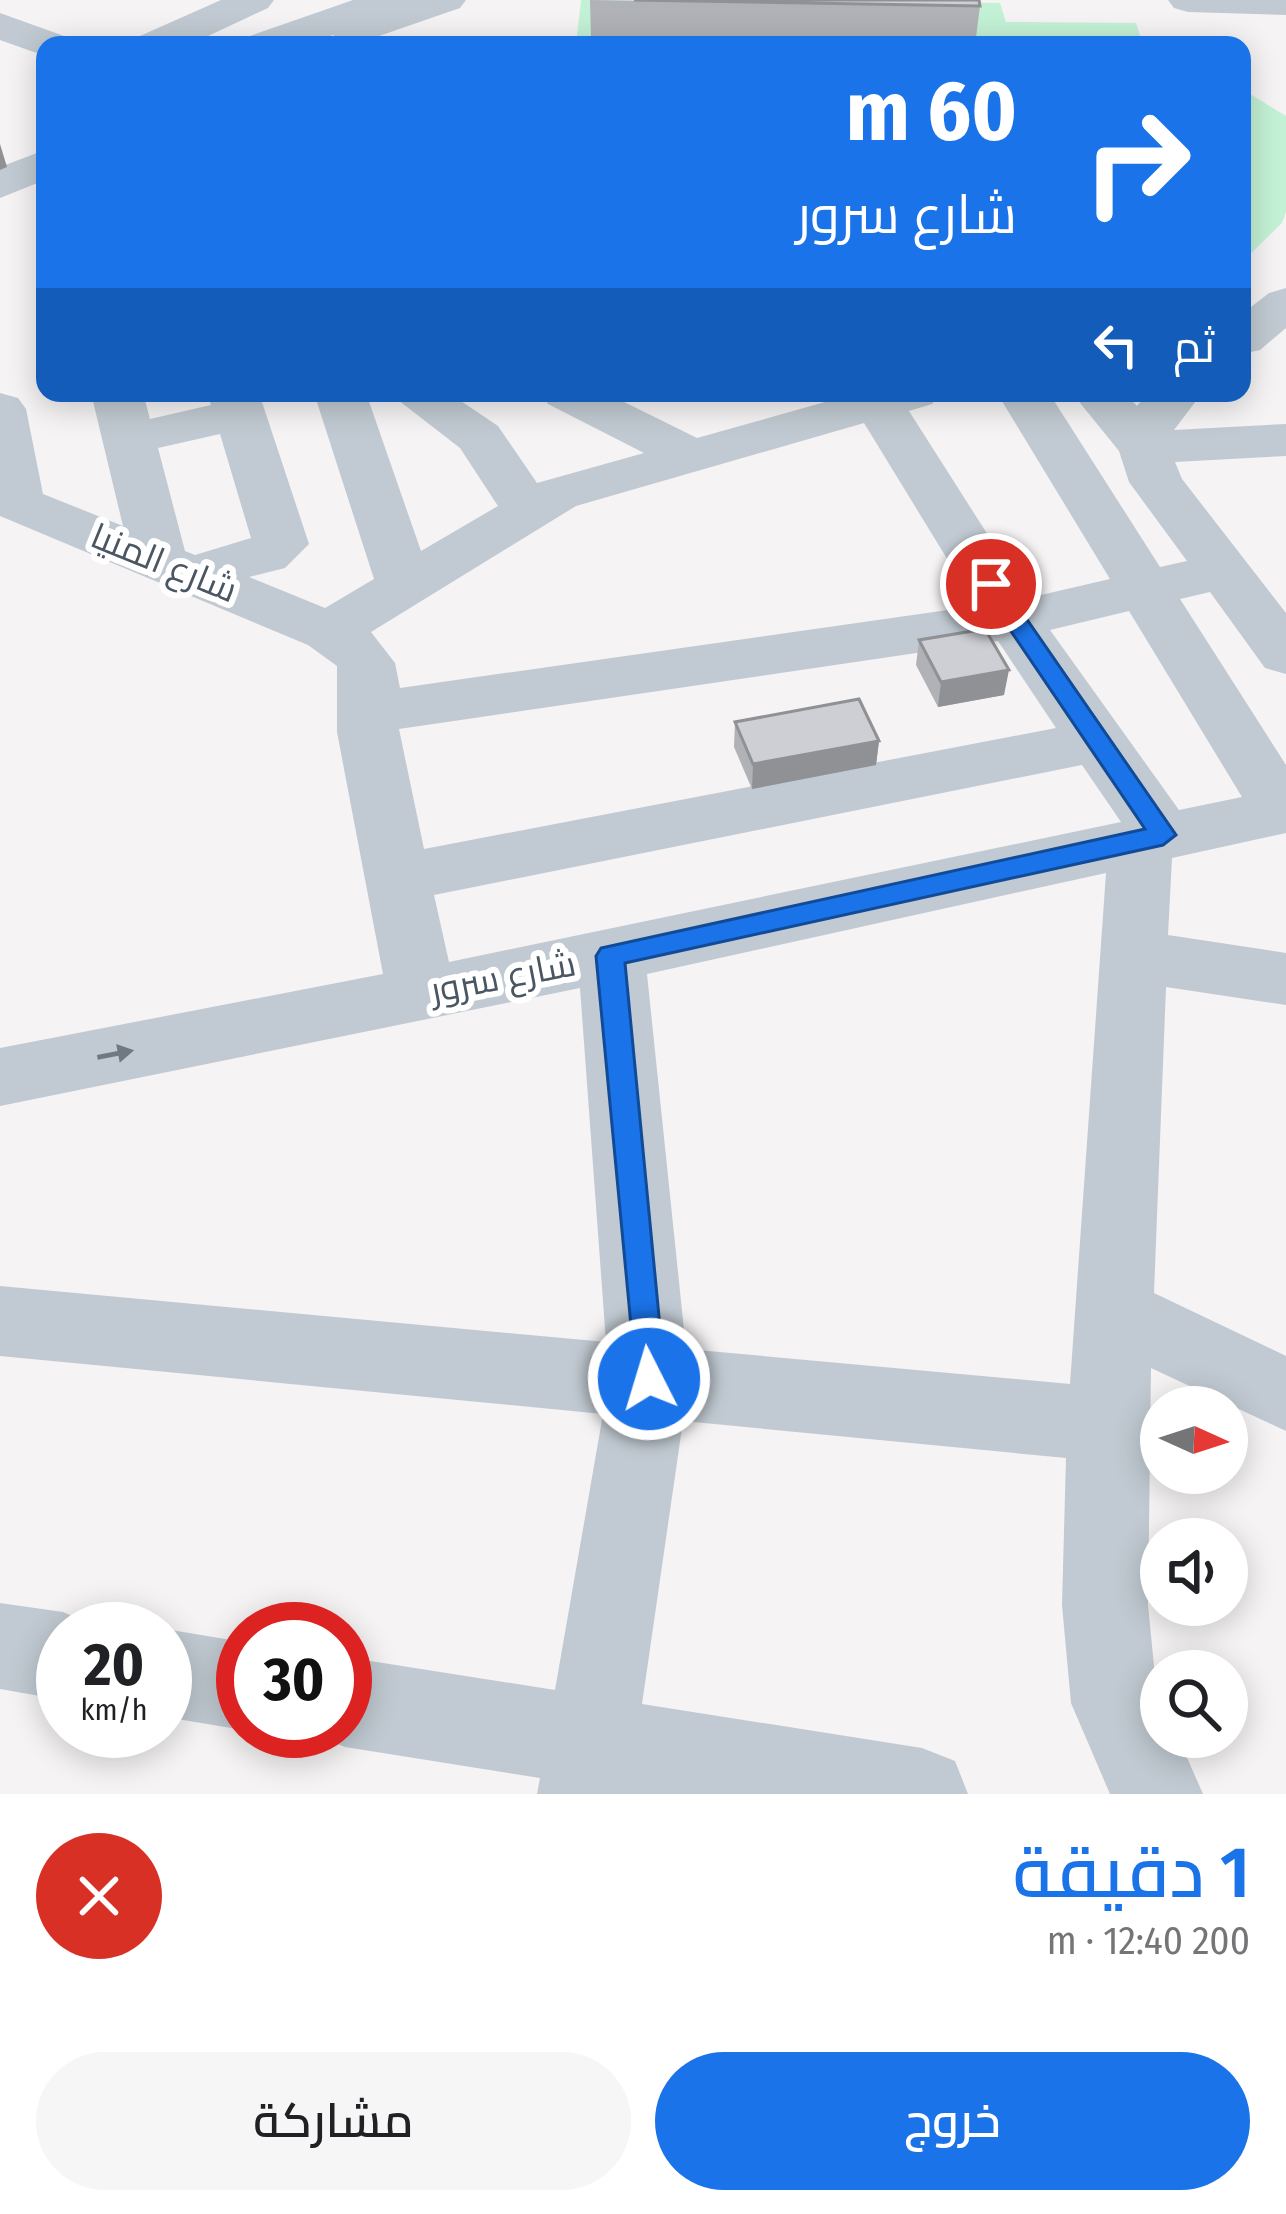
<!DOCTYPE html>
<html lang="ar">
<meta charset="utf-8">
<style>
:root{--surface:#fff;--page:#f6f6f6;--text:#202124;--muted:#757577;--accent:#1a73e8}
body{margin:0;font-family:"Fira Sans Condensed",Cairo,sans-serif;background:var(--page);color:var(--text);direction:rtl;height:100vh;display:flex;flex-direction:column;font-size:45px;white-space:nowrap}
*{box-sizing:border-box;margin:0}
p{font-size:39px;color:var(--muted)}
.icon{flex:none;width:66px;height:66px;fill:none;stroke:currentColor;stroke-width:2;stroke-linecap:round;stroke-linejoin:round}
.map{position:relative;height:1794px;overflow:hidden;direction:ltr}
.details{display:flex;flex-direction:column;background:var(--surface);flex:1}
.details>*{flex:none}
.hud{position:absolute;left:36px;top:36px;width:1215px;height:366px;border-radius:24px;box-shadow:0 6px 30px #0003;direction:rtl;background:#1a73e8;color:#fff;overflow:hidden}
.needle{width:78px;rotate:93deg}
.fabs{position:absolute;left:1140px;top:1386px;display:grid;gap:24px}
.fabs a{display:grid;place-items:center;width:108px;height:108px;border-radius:50%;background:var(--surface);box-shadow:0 6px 30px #0003;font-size:60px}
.speed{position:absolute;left:36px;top:1602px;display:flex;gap:24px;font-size:60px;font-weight:700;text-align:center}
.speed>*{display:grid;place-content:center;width:156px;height:156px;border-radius:50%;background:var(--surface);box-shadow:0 6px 30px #0003;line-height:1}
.speed small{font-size:30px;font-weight:400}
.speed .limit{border:18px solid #d22;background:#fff;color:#111}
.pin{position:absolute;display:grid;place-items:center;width:102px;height:102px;color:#fff;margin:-51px;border:6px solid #fff;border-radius:50%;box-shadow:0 3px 12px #0007}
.me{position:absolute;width:132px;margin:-66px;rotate:355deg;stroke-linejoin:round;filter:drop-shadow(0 0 9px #0008)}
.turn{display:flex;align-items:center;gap:42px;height:252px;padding:0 36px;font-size:54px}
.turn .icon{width:156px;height:156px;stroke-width:2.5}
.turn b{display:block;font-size:84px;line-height:102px}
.then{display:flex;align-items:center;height:114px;padding:0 36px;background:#0003;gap:24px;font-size:45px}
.round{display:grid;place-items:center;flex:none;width:126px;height:126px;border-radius:63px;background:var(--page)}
.headline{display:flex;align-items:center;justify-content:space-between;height:204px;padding:0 36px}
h1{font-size:72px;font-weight:600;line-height:90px;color:var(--accent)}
.primary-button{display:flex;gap:24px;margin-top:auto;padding:24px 36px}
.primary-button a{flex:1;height:138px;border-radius:72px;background:var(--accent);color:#fff;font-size:48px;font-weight:600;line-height:138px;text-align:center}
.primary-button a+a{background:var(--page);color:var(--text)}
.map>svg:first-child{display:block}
.green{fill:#c3f1d5}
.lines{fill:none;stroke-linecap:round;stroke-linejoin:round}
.minor{fill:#c1cad2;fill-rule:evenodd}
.wall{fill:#b0b2b7}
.shaded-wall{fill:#909195}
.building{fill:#cdcfd5;stroke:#909195;stroke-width:3}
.oneway{fill:#6e7983}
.route{fill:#1a73e8;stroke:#114b97;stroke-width:3}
.labels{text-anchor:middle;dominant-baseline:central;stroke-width:12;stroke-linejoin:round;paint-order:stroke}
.street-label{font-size:36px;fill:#4a5661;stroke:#fff}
</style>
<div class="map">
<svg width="1286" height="1794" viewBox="0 0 1286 1794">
<rect width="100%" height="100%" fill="#f5f3f3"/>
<path class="green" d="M 581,0 L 1000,3 L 1006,22 L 1136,23 L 1143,45 L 576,45 Z
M 1242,89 L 1286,116 L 1286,212 L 1282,223 L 1242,262 Z"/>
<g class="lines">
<path class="minor" d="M 221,0 L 274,0 L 268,8 L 189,45 L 134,45 L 140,36 Z
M 353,0 L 466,0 L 460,8 L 353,45 L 333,35 L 304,45 L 244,45 L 250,36 Z
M 1168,0 L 1286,0 L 1286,15 L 1188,12 L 1174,8 Z
M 0,13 L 64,36 L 70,45 L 45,45 L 45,56 L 0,40 Z
M 45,150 L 45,180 L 0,198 L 0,167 Z
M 1286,288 L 1286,328 L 1260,350 L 1242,354 L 1242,314 L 1269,293 Z
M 0,393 L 18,398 L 26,409 L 43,494 L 123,526 L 91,393 L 143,393 L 150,419 L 211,405 L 207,393 L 259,393 L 309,544 L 285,568 L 249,577 L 325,608 L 374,579 L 314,393 L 366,393 L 421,551 L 498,506 L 460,448 L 389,393 L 449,393 L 498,426 L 537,483 L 644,453 L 548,404 L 540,393 L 606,393 L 697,438 L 857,393 L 940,393 L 932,404 L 909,411 L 1028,598 L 1110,579 L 997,393 L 1049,393 L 1160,567 L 1187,561 L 1129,482 L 1119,451 L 1072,393 L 1125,393 L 1137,406 L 1148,393 L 1202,393 L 1174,430 L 1286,424 L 1286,456 L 1175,462 L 1182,479 L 1286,613 L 1286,674 L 1265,668 L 1210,592 L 1180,599 L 1286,765 L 1286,833 L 1172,858 L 1168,935 L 1286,953 L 1286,1005 L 1166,987 L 1154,1293 L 1286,1356 L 1286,1431 L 1151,1368 L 1148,1605 L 1161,1737 L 1178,1737 L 1203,1794 L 1110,1794 L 1071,1703 L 1062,1605 L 1066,1458 L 683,1421 L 642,1704 L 922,1748 L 955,1761 L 968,1794 L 537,1794 L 540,1778 L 345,1747 L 313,1734 L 345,1731 L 345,1657 L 555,1690 L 603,1414 L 0,1356 L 0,1286 L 606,1342 L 580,988 L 0,1106 L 0,1048 L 383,974 L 337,732 L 337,666 L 308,645 L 0,516 ZM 864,423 L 976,606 L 400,688 L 395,663 L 371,632 L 576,506 ZM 220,434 L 251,538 L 195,555 L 185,551 L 158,448 ZM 1129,611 L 1242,797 L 1179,810 L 1050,630 ZM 998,641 L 1056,728 L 424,849 L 399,729 ZM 1082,765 L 1121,822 L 449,962 L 434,895 ZM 1106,873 L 1070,1384 L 686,1349 L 647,974 Z
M 0,1603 L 63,1612 L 94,1625 L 96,1629 L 63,1629 L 63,1700 L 0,1689 Z
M 165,1629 L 243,1642 L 243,1730 L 165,1717 Z"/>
</g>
<path class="wall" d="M 590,0 L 980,6 L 975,45 L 918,45 L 591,39 Z
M 919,640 L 1004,695 L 938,707 L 916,665 Z
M 735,722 L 879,741 L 876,765 L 752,789 L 734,747 Z"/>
<path class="shaded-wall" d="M 0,144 L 7,167 L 0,170 Z
M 1009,670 L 1004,695 L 938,707 L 941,682 Z
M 879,741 L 876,765 L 752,789 L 753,764 Z"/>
<path class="building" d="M 634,0 L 979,0 L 980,6 Z
M 985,629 L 1009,670 L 941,682 L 919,640 Z
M 859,699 L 879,741 L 753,764 L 735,722 Z"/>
<defs><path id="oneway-solid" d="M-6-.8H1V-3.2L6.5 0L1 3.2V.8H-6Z" transform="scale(3)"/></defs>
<use class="oneway" href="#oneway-solid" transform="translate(115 1054) rotate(-11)"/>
<path class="route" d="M 991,577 L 999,579 L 1176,835 L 1163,845 L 625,963 L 665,1379 L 661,1389 L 649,1394 L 637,1389 L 596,956 L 601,948 L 1145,829 L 979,584 Z"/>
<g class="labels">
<g class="street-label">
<text transform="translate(164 563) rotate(22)">شارع المنيا</text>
<text transform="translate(503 977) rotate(-11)">شارع سرور</text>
</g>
</g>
</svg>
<div class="fabs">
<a><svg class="needle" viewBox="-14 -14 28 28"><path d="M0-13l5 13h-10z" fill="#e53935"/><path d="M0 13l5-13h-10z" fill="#757577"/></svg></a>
<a><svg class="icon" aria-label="sound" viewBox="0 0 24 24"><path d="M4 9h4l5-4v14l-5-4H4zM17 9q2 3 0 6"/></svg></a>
<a><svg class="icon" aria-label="search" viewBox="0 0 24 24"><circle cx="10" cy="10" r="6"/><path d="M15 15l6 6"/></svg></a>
</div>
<div class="speed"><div>20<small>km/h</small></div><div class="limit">30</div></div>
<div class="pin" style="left:991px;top:584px;background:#d93025"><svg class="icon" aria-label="arrive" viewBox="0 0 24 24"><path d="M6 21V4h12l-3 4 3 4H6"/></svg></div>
<svg class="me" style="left:649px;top:1379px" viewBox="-20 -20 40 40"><circle r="17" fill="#1a73e8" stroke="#fff" stroke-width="3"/><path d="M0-11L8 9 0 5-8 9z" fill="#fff"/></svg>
<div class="hud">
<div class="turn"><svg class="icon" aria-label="right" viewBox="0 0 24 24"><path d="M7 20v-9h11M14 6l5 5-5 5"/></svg><div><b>60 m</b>شارع سرور</div></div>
<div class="then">ثم<svg class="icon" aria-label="left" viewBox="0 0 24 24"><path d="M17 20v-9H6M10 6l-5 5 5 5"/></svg></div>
</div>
</div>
<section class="details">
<div class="headline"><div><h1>1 دقيقة</h1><p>200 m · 12:40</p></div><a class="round" style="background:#d93025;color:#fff"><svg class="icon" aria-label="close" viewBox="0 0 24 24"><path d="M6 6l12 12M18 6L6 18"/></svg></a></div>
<div class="primary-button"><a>خروج</a><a>مشاركة</a></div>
</section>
